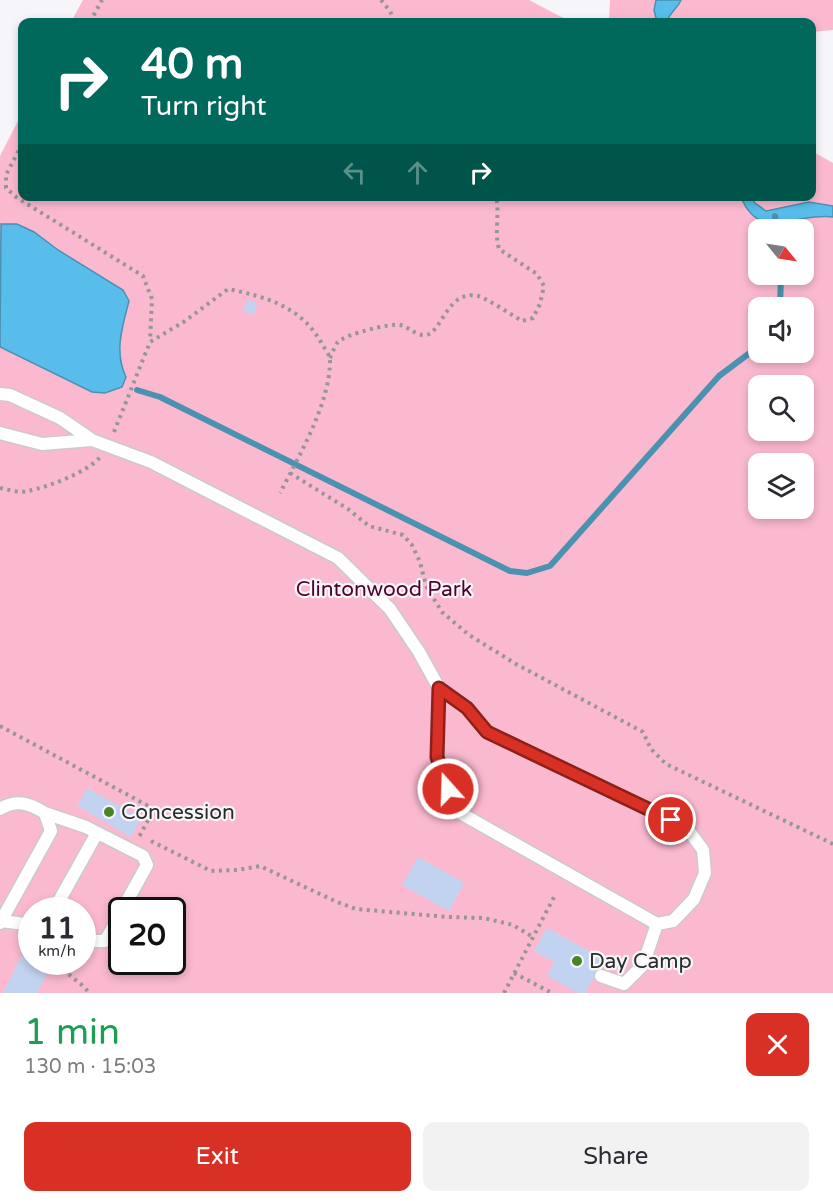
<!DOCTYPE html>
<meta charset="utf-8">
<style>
:root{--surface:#fff;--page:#f2f2f3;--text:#2b2b33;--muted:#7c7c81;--accent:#d93025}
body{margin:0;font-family:"Varela Round",sans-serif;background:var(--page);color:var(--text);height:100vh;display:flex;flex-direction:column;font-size:22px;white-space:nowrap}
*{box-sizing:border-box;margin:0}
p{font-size:20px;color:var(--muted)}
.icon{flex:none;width:33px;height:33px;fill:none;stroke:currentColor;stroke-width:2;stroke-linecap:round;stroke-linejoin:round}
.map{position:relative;height:993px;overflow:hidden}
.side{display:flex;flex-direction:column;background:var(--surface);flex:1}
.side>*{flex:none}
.banner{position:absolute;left:18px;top:18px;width:798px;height:183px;border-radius:12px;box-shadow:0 3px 9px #0003;background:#00695c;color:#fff;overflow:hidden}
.needle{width:39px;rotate:120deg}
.tools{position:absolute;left:748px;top:219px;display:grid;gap:12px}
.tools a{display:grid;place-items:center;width:66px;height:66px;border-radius:12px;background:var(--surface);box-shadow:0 3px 9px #0003;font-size:30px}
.speed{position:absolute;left:18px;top:897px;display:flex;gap:12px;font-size:30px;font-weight:700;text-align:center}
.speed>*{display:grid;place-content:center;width:78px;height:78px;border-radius:50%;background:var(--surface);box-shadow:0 3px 9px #0003;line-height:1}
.speed small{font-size:15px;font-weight:400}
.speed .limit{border:3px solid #111;border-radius:9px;background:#fff;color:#111}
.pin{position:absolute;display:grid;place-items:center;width:51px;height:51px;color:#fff;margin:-26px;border:3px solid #fff;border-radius:50%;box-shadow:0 2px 6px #0007}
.me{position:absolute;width:66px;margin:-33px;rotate:340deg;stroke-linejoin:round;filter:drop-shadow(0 0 4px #0008)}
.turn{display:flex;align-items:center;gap:21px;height:126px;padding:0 24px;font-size:27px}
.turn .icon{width:78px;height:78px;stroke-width:2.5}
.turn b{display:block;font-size:42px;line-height:51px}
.lanes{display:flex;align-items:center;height:57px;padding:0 24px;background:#0003;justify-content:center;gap:30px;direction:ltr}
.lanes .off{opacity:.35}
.round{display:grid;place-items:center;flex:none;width:63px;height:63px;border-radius:12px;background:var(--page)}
.summary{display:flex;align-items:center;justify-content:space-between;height:102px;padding:0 24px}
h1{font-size:36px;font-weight:600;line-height:45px;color:#1e9e55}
.primary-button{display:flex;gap:12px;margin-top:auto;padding:12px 24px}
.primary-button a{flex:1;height:69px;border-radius:12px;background:var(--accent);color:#fff;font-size:24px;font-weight:600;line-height:69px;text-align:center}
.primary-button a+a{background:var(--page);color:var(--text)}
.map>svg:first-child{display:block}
.green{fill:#fbb9cf;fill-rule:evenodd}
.water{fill:#58bdeb;stroke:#4a91b2;stroke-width:1.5}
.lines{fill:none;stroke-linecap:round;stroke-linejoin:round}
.stream{stroke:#4a91b2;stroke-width:6}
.building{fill:#c2d3f1}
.service-casing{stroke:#cacacd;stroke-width:15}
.path{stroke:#969698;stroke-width:4;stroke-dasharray:3 4.5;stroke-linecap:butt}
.service{stroke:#fff;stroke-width:12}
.route-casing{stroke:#8d1f18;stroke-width:15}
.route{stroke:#d93025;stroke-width:10}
.poi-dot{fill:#488524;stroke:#f6f5f9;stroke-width:2}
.labels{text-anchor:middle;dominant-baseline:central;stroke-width:4.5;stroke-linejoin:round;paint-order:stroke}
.park-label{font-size:21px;fill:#50002a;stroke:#f6f5f9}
.poi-label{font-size:21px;fill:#2b2b2c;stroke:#f6f5f9;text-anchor:start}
</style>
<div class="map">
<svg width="833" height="993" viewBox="0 0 833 993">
<rect width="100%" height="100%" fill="#f6f5f9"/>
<path class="green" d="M 83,0 L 529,0 L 571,22 L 71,22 Z
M 610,0 L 833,0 L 833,30 L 812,32 L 812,22 L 609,22 Z
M 22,113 L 22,196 L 812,196 L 812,151 L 833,163 L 833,993 L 0,993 L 0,156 ZM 759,230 L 804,230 L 804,274 L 759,274 ZM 759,308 L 804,308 L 804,352 L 759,352 ZM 759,386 L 804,386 L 804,430 L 759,430 ZM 759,464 L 804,464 L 804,508 L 759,508 ZM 32,910 L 82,910 L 82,962 L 32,962 ZM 122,910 L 172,910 L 172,962 L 122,962 Z"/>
<path class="water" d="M 656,0 L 681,0 C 678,8 668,14 667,22 L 657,22 L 654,10 Z
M 741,197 L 752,197 L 755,203 L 766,211 L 809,202 L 833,206 L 833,217 C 796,212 759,243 741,197 Z
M 1,224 L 17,224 L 34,232 L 58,250 L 123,290 L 129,301 C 122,328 114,352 126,377 L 122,387 L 105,393 L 92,392 L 0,347 Z"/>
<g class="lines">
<path class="stream" d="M 775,216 L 777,230
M 780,308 L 781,274
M 137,390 L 160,397 L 510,571 L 527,573 L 550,566 L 719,376 L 759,346"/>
</g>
<path class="building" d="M 248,299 L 258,304 L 253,315 L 243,311 Z
M 87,788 L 141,818 L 131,837 L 77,806 Z
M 418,857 L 464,883 L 449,911 L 402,885 Z
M 547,928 L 604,959 L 585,993 L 578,993 L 547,976 L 554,962 L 534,951 Z
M 26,947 L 32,950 L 32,962 L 41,962 L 51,966 L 37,993 L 3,993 Z"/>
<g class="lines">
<g class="service-casing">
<path id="service" d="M 0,394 L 10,395 L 60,418 L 92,440 L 151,462 L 338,558 L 390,609 L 419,652 L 439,688 L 437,757 L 448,789 L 462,814 L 657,924 L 673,921 L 694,899 L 705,873 L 703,850 L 686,827 L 487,732 L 467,708 L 439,688
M 0,433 L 42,444 L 92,440
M 0,809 C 16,799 29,803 45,813 L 51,831 L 0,923
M 45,813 L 86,827 L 143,856 L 147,865 L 122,910
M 54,910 L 97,833
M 1,921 L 25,924 L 32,923
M 82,936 L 91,941 L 105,941 L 122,912
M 601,976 L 624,984 L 643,965 L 657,924"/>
</g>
<path class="path" d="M 381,0 L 390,11 L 395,22
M 90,22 L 102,0
M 22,144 L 6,175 L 6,188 L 16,197 L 143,276 L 152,299 L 150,341
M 330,358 C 332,354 335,345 338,342 C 346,334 390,323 400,325 C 410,327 415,336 426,335 C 442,333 447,289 478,296 C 488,299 512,315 522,321 L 533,318 L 540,304 L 544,286 L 537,274 L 499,249 C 494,232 500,214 496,196
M 114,432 L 150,342 L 185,321 L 228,289 C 267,297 302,307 322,344 C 325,349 330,355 330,361 C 330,403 299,456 280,493
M 290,473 L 348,509 L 369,526 L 403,535 L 412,545 L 420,562 L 426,586 L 442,612 L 469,635 L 516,664 L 643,732 L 651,749 L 666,764 L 833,844
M 0,488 C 9,490 19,493 28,491 C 48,487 88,472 100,457
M 0,726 L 154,809 L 139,837
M 151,841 L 211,871 L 237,870 L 260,866 L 337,902 L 356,909 L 448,917 L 484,918 L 513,925 L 533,937
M 60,962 C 68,979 79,979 89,993
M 514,973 L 552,993
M 504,993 L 555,895"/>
<use href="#service" class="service"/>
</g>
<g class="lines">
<g class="route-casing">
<path id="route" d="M 448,789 L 437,757 L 439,688 L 467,708 L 487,732 L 671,820"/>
</g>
<use href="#route" class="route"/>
</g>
<g class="poi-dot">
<circle cx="109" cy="812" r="6"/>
<circle cx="577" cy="961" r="6"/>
</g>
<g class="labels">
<g class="park-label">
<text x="384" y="589">Clintonwood Park</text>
</g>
<g class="poi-label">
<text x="121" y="812">Concession</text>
<text x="589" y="961">Day Camp</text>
</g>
</g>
</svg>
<div class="tools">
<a><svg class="needle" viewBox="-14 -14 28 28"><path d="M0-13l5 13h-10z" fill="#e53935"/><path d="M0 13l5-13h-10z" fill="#7c7c81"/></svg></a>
<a><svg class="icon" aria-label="sound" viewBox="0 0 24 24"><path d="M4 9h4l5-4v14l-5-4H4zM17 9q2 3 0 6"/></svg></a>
<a><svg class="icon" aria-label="search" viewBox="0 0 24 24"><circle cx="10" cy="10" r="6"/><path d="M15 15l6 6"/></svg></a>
<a><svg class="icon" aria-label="layers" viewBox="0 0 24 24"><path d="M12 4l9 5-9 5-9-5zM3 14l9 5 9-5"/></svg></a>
</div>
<div class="speed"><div>11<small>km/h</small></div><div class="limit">20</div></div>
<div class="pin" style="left:671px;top:820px;background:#d93025"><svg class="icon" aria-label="arrive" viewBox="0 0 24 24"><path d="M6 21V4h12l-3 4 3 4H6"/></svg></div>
<svg class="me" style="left:448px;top:789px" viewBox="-20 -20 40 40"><circle r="17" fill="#d93025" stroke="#fff" stroke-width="3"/><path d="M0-11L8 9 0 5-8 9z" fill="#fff"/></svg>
<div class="banner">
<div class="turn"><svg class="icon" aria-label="right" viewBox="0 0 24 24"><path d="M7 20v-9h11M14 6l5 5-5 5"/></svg><div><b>40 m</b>Turn right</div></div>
<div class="lanes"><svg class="icon off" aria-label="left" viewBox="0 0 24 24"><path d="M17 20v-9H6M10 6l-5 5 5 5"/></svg><svg class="icon off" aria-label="ahead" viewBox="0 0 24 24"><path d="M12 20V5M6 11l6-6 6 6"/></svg><svg class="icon" aria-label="right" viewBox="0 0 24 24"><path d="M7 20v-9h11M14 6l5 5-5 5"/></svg></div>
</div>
</div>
<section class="side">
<div class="summary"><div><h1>1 min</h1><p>130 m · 15:03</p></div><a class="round" style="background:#d93025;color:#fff"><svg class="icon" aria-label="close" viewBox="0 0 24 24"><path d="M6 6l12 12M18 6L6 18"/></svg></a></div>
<div class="primary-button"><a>Exit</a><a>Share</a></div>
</section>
